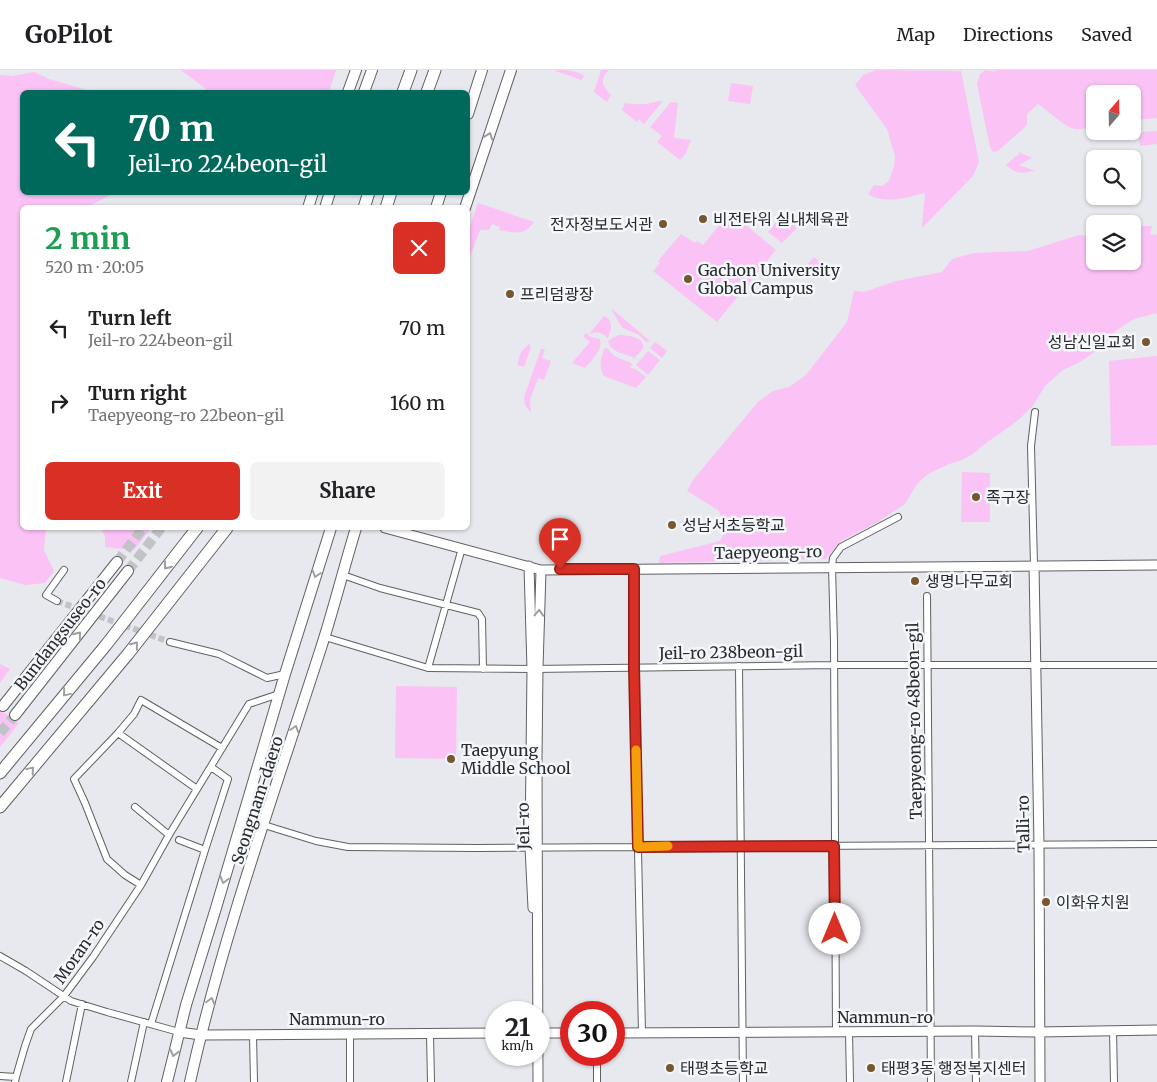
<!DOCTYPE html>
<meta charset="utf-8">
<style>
:root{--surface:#fff;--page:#f2f2f2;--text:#202124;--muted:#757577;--line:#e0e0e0;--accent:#d93025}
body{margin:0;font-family:Merriweather,"Noto Sans KR",serif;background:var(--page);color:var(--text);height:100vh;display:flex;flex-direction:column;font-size:19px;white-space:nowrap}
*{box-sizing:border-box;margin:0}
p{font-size:16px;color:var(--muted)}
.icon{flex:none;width:28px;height:28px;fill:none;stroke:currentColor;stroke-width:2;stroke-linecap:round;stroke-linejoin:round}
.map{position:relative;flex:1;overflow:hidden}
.panel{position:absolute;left:20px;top:135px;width:450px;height:325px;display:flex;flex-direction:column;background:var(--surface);border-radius:8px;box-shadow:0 1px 4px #0004}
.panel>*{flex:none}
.guide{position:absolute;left:20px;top:20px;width:450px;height:105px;border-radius:8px;box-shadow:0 1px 4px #0004;background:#00695c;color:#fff;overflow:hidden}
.needle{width:32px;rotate:20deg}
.fabs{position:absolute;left:1086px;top:15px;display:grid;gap:10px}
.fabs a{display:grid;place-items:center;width:55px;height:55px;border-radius:8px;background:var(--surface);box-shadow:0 1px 4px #0004;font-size:25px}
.speed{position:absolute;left:485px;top:931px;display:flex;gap:10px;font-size:25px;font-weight:700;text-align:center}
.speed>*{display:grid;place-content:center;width:65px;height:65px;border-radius:50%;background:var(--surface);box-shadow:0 1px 4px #0004;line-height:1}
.speed small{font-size:12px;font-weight:400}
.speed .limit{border:8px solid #d22;background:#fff;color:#111}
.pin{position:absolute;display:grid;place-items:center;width:42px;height:42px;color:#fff;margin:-51px -21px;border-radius:50% 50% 50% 0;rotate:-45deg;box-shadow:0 0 5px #0007}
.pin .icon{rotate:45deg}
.me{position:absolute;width:55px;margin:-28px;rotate:0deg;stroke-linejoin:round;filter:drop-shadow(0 0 4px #0008)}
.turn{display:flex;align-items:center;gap:18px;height:105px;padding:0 25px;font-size:22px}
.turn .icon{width:65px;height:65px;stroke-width:2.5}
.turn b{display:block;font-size:35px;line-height:42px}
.round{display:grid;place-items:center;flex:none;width:52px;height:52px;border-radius:8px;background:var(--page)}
.overview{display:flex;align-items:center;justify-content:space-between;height:85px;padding:0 25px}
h1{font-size:30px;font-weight:700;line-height:38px;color:#1e9e55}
.button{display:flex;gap:10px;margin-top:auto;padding:10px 25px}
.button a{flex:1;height:58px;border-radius:8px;background:var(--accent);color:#fff;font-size:20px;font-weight:700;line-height:58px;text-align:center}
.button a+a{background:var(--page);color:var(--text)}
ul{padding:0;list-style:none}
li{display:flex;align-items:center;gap:15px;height:75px;padding:0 25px}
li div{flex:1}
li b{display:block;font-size:19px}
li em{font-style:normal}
header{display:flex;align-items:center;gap:30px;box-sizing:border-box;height:70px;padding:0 25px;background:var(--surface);border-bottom:1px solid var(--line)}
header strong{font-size:24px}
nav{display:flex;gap:28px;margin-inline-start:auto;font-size:18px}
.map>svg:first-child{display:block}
.green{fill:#fbc2f5}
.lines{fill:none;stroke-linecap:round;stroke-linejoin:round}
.minor-tunnel{stroke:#c1c3c7;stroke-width:6;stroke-dasharray:6 3;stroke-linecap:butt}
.trunk-tunnel{stroke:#c1c3c7;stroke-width:10;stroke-dasharray:10 5;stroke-linecap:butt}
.minor-casing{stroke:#5f6165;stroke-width:8}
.secondary-casing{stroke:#5f6165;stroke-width:11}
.primary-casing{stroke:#5f6165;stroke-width:12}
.trunk-casing{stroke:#5f6165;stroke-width:12}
.motorway-casing{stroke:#5f6165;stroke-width:13}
.minor{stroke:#fff;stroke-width:6}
.secondary{stroke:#fff;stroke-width:9}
.primary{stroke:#fff;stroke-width:10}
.trunk{stroke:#fff;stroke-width:10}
.motorway{stroke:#fff;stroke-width:11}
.oneway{stroke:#9f9fa0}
.route-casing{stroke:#8d1f18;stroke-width:12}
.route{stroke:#d93025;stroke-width:9}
.slow{stroke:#f59e0b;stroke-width:9}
.poi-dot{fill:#77572d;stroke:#f4f7fb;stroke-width:2}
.labels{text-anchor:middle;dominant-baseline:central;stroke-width:5;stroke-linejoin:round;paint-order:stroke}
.poi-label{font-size:16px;fill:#292a2c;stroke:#f4f7fb;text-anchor:start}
.street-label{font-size:16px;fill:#292a2c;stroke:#f4f7fb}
</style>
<header>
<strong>GoPilot</strong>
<nav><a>Map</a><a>Directions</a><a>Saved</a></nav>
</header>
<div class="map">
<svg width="1157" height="1012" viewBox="0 0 1157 1012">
<rect width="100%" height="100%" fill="#e7e9ee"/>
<path class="green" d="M 181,0 L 336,0 L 329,22 L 210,22 Z
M 556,0 C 566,0 576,0 584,6 L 582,10 L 556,1 Z
M 601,0 L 609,0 C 599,10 602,16 611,25 L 607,32 L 594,22 Z
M 876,0 L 961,1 L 979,92 L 973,106 L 922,158 L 925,123 C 908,127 884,135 868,124 L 874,115 L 882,116 L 889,111 L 894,96 L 895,86 L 887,59 L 855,15 L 863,5 Z
M 985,0 L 992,1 L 996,2 L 994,0 L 1157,0 L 1157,48 L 1133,50 L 1132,24 L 1095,24 L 1095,55 C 1089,57 1082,60 1075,59 C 1066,58 1047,40 1038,34 L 1027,44 L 1027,54 L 1024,58 L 998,81 L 993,82 L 990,77 L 977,14 L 980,4 Z
M 34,2 L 49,9 L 80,18 L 92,22 L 22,22 L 22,122 L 114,123 L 88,137 L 22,138 L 22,458 L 46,458 L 44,480 L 54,501 L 45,513 L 25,515 L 0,508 L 0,5 L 12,6 Z
M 731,13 L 753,16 L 750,34 L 728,31 Z
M 658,31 L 663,31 L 644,54 L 639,49 L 637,52 L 622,40 L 625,33 C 637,35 647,35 658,31 Z
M 671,32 L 678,33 L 674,68 L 691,70 L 686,83 L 680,90 L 657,72 L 662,66 L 650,57 Z
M 1157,61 L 1157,74 L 1140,76 L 1138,62 Z
M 1019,82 L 1032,88 L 1019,95 L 1035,101 C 1021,103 1018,105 1006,95 L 1016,86 L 1019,85 Z
M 478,133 L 534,152 C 524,167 515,162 499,160 L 500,157 L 492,154 L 489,160 L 480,160 L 468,192 L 468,162 Z
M 730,142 L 776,180 L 717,252 L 653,201 L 660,193 L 658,191 L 681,164 L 695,173 L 697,171 L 703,175 Z
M 781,146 L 797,158 L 782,173 L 768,162 Z
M 1133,156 L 1152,156 L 1150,164 L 1157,165 L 1157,243 L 1134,249 L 1117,260 L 1102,277 L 1080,292 L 1063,300 L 1045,316 L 1032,337 L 1016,352 L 986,373 L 973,384 L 962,390 L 949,394 L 928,404 L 917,414 L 905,434 L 876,453 L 841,471 L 826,489 L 659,493 L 660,486 L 720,471 L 727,458 L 718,440 L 687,421 L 693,410 L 758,332 L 773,321 L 789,317 L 806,305 L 847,252 L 854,221 L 864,222 L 896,211 L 942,202 L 952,189 L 974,183 L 1028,181 L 1079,165 L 1095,167 L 1095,191 L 1132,191 Z
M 814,187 L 821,194 L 809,209 L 801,202 Z
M 611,238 L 650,271 L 646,272 L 639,265 L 623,258 L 618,251 Z
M 604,246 L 608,248 C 613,255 611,260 608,268 L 607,268 C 602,261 596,262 589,264 Z
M 586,263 L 591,267 L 600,269 C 603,280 592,290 585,298 L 572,293 L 590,272 L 583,266 Z
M 619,265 C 626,265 646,267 643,278 C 642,281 637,285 635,288 C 624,283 614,284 608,272 C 611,268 614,267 619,265 Z
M 655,272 L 667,281 L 662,288 L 650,278 Z
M 529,274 L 531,277 L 524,297 L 517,295 L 521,282 Z
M 607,278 C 611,283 615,287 621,289 C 625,291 629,291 633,294 L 630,297 L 633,299 L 634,298 L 646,307 L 636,318 L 604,306 C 598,296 601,289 604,279 Z
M 541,279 L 545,279 L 542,288 L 551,291 L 544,310 L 538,308 L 530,330 L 531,343 L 525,335 L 524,327 Z
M 648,281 L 660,290 L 648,305 L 636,295 Z
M 1157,286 L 1157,375 L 1111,376 L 1109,291 Z
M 962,402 L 990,403 L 990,452 L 961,452 Z
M 100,458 L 151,458 L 134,480 L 105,477 L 105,465 Z
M 0,594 L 10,599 L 0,613 Z
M 396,616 L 457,617 L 456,689 L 395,688 Z
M 0,640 L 19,653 L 0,677 Z"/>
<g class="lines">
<path class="minor-tunnel" d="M 57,531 L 170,572"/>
<path class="trunk-tunnel" d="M 117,492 L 143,458
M 128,501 L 161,458
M 0,663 L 15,645"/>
<g class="minor-casing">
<path id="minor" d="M 1034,495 L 1031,376 L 1035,342
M 634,499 L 634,597 L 642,963
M 343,505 L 380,518 L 478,543 L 482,549 L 483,599
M 927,526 L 931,1012
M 57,531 L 46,525 L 64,500
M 325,567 L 428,598 L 532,599 L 834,595 L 1157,595
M 170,572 L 219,584 L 267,608 L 285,604
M 739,596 L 743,1012
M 428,598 L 462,478
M 118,663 L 197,719
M 135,737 L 169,765
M 264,755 L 316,771 L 348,777 L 477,778 L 1157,774
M 179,770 L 205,780
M 141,815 L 125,805 L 107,789 L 85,733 L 74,709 L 118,663 L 134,644 L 141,630 L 222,678
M 0,886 L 26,901 L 71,931 L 107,942 L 179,962
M 151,954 L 205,780 L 228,709 L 211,697
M 1113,960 L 1114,1012
M 975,961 L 976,1012
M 836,962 L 834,572 L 832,496 L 833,488 L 841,477 L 898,447
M 849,962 L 850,1012
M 350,964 L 350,1012
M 430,964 L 431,1012
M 253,965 L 254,1012
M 597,985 L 597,1012
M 0,1006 L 16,1007
M 15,1012 L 16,1007 L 25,976 L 31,959 L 64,926 L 93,887 L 141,815 L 169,765 L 249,634 L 279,624
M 66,1012 L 82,934
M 131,1012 L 144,952"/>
</g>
<g class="secondary-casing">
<path id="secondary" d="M 385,458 L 541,500 L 1157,495
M 1034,495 L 1039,775 L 1040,1012
M 529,496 L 532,599 L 530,777 L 533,838
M 179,962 L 201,965 L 496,963
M 539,963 L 571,963
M 614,963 L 975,961 L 1039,962 L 1157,960
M 538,1012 L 537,689 L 538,598 L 541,500"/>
</g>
<g class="primary-casing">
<path id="primary" d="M 468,44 L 482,0
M 436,138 L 441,122
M 465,138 L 511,0
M 167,1012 L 186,935 L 216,838 L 285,604 L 331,458
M 190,1012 C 223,864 275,721 321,578 C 334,538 344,497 356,458"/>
</g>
<g class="trunk-casing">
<path id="trunk" d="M 348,22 L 356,0
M 364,22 L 372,0
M 308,138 L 313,122
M 325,138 L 330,122
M 3,636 L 117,492
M 15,645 L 128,501"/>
</g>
<g class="motorway-casing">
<path id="motorway" d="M 403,22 L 411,0
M 427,22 L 435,0
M 364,138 L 369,122
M 386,138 L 391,122
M 0,703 L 106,575 L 197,458
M 0,737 L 128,584 L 227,458"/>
</g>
<use href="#minor" class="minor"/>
<use href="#secondary" class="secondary"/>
<use href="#primary" class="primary"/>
<use href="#trunk" class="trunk"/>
<use href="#motorway" class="motorway"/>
</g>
<defs><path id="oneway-chevron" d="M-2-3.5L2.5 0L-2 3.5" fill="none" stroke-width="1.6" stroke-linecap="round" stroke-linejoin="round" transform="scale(1.25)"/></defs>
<g class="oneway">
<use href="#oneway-chevron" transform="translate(489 66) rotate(-71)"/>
<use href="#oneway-chevron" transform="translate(167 496) rotate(128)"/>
<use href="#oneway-chevron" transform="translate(316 504) rotate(108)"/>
<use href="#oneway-chevron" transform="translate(539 543) rotate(-88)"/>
<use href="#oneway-chevron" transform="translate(78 565) rotate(-52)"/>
<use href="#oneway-chevron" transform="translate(135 575) rotate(-52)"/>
<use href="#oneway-chevron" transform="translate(66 623) rotate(130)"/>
<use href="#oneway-chevron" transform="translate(295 659) rotate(-72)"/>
<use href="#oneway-chevron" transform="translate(31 700) rotate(-50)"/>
<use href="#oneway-chevron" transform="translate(224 810) rotate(106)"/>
<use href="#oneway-chevron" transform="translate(211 931) rotate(-74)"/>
<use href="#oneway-chevron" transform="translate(174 983) rotate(104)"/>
</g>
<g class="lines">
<g class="route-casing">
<path id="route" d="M 560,499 L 634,499 L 634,597 L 638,777 L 834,776 L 835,859"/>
</g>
<use href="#route" class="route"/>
<path class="slow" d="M 636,680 L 638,777 L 668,776"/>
</g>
<g class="poi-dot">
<circle cx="703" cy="149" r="5"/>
<circle cx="663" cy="154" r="5"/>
<circle cx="688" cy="209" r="5"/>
<circle cx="510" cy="224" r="5"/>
<circle cx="1146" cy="272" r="5"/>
<circle cx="976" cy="427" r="5"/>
<circle cx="672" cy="455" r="5"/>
<circle cx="915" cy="511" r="5"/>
<circle cx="451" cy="689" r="5"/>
<circle cx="1046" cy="832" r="5"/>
<circle cx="670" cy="998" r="5"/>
<circle cx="871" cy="998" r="5"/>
</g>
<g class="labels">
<g class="poi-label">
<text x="713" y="149">비전타워 실내체육관</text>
<text x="653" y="154" text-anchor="end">전자정보도서관</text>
<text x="698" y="200">Gachon University<tspan x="698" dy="18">Global Campus</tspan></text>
<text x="520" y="224">프리덤광장</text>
<text x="1136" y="272" text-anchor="end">성남신일교회</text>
<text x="986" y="427">족구장</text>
<text x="682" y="455">성남서초등학교</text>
<text x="925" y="511">생명나무교회</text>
<text x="461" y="680">Taepyung<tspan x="461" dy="18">Middle School</tspan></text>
<text x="1056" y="832">이화유치원</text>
<text x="680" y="998">태평초등학교</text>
<text x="881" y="998">태평3동 행정복지센터</text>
</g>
<g class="street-label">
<text transform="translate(768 482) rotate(-1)">Taepyeong-ro</text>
<text transform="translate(60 564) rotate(-52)">Bundangsuseo-ro</text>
<text transform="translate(731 582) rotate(-1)">Jeil-ro 238beon-gil</text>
<text transform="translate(914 651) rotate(-91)">Taepyeong-ro 48beon-gil</text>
<text transform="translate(257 730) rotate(-72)">Seongnam-daero</text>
<text transform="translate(1023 754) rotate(-91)">Talli-ro</text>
<text transform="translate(523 756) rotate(-91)">Jeil-ro</text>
<text transform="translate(79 881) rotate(-55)">Moran-ro</text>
<text x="885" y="947">Nammun-ro</text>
<text x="337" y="949">Nammun-ro</text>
</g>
</g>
</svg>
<div class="fabs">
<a><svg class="needle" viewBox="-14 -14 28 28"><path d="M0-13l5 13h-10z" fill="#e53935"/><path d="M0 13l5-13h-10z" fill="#757577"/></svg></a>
<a><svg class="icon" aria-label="search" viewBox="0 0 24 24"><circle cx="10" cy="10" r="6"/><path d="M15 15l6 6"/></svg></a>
<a><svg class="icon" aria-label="layers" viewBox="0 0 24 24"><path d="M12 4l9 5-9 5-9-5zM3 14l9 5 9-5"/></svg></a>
</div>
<div class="speed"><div>21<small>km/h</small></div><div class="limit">30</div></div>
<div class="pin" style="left:560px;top:499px;background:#d93025"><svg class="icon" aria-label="arrive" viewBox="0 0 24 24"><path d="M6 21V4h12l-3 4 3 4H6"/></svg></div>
<svg class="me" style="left:835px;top:859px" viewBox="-20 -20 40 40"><circle r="19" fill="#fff"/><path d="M0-13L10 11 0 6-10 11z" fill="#d93025"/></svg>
<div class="guide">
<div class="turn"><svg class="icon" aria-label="left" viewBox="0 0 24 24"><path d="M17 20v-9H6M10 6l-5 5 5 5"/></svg><div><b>70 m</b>Jeil-ro 224beon-gil</div></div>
</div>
<section class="panel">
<div class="overview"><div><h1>2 min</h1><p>520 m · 20:05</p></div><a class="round" style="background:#d93025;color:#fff"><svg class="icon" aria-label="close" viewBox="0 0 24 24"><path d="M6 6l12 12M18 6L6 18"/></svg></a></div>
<ul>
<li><svg class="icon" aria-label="left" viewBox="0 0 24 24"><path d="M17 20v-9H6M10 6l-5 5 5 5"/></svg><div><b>Turn left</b><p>Jeil-ro 224beon-gil</p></div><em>70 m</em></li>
<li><svg class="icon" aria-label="right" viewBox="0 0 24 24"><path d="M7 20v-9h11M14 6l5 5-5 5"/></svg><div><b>Turn right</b><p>Taepyeong-ro 22beon-gil</p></div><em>160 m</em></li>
</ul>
<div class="button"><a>Exit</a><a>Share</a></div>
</section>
</div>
